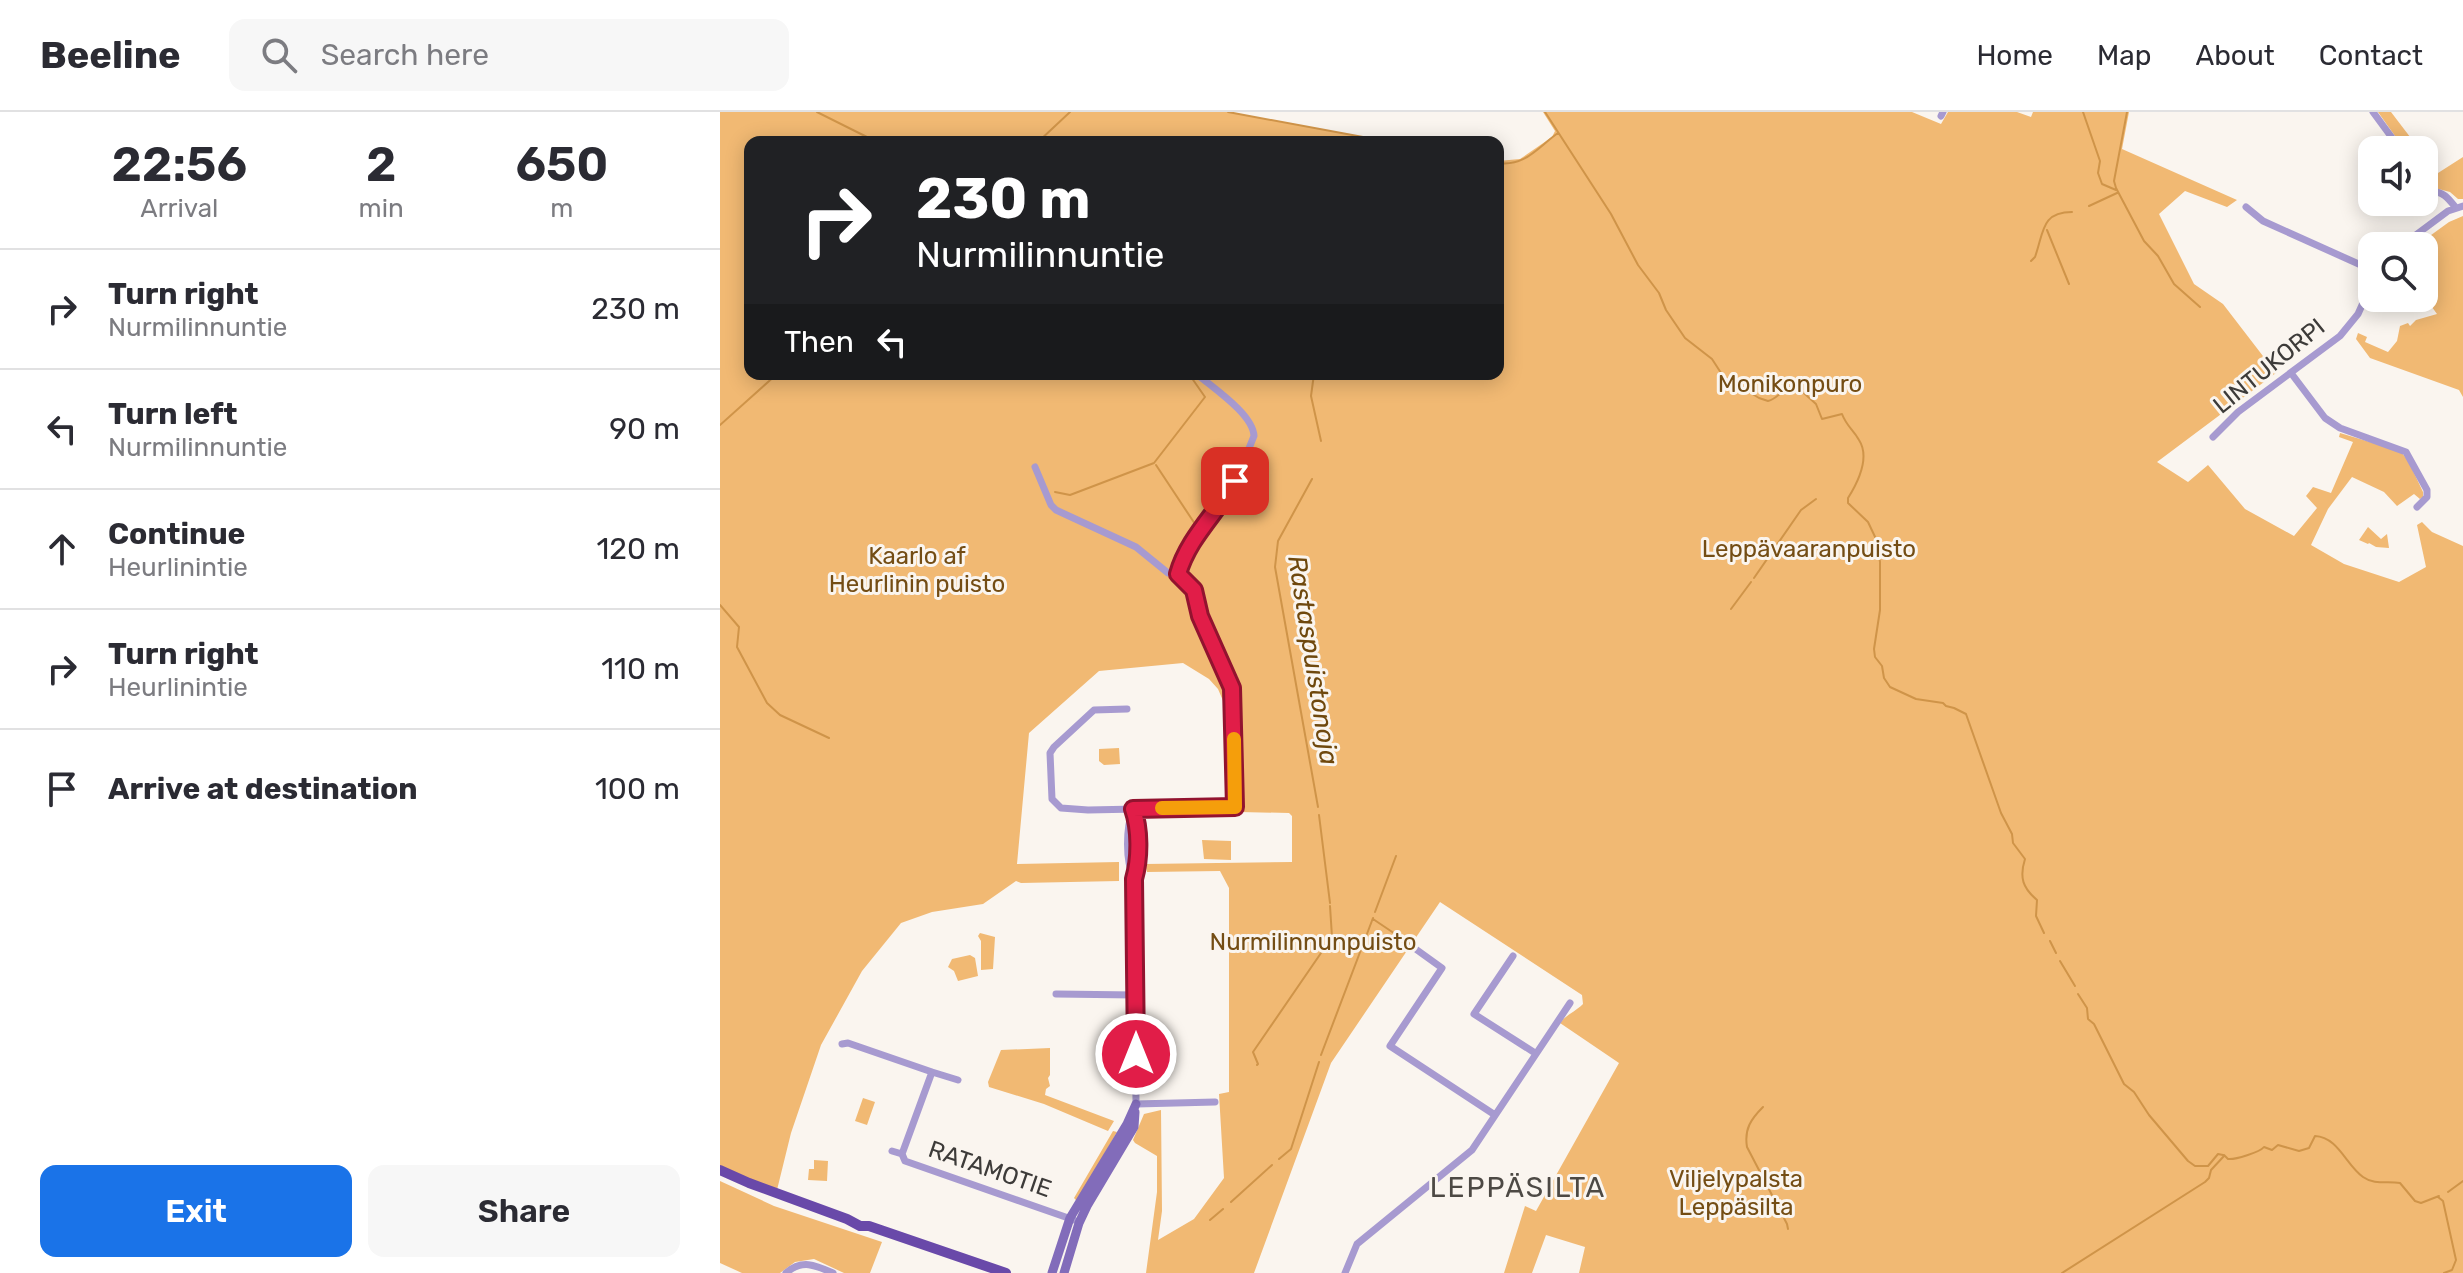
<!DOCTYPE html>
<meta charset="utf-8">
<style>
:root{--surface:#fff;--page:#f7f7f7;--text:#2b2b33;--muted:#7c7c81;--line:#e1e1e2;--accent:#1a73e8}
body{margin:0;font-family:Rubik,sans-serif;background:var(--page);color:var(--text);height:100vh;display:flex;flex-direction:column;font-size:30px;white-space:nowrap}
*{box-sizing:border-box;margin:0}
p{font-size:26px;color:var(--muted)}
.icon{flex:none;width:44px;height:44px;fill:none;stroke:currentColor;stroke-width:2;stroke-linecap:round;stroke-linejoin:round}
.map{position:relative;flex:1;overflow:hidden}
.side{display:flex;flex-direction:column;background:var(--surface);width:720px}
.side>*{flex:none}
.guide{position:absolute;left:24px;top:24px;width:760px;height:244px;border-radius:16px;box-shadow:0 4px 20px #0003;background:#202124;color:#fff;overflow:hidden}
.fabs{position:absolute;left:1638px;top:24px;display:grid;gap:16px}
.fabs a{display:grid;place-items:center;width:80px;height:80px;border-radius:16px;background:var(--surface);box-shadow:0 4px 20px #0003;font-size:40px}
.pin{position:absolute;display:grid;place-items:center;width:68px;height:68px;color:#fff;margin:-34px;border-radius:16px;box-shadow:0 4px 12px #0006}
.me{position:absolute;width:88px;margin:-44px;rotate:0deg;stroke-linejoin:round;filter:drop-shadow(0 0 6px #0008)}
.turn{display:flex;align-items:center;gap:28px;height:168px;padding:0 40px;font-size:36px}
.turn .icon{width:104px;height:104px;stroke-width:2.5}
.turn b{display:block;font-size:56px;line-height:68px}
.then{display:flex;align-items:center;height:76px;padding:0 40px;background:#0003;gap:16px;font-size:30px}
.eta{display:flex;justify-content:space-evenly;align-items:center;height:136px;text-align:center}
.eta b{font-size:48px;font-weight:600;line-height:56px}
.button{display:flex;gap:16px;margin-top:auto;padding:16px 40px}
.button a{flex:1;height:92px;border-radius:16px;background:var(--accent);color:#fff;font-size:32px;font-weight:600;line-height:92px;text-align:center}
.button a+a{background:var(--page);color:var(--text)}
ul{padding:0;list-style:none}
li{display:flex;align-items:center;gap:24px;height:120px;padding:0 40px;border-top:2px solid var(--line)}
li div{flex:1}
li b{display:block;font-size:30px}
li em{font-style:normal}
header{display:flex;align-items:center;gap:48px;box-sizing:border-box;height:112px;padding:0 40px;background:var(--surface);border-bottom:2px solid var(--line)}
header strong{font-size:38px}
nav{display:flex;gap:44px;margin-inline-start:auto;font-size:28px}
.search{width:560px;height:72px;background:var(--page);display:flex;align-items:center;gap:20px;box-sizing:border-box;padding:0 28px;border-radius:16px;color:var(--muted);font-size:30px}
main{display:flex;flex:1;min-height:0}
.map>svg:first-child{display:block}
.green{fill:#f1b973}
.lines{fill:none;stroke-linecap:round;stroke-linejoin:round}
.stream{stroke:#cf9449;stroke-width:2}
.street{stroke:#a79ad0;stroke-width:7}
.secondary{stroke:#826cba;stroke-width:9}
.primary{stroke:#6949a9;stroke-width:10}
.route-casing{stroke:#92132f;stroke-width:20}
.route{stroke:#e11d48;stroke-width:14}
.slow{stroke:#f59e0b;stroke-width:14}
.labels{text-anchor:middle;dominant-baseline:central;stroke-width:6;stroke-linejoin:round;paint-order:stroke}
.street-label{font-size:24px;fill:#3d3b39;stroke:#faf5ef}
.park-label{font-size:24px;fill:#744d14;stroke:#faf5ef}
.water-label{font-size:26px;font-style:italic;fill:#6f480d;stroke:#faf5ef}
.quarter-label{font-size:28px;letter-spacing:2px;fill:#4d4944;stroke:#faf5ef}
</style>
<header>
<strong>Beeline</strong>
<div class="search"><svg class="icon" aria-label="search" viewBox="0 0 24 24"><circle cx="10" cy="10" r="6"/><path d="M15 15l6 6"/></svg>Search here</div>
<nav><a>Home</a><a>Map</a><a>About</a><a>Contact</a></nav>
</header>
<main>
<section class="side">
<div class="eta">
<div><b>22:56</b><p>Arrival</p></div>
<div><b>2</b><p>min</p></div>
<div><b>650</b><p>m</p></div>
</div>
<ul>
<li><svg class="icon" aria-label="right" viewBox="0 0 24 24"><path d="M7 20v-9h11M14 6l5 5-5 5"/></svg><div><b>Turn right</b><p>Nurmilinnuntie</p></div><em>230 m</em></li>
<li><svg class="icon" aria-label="left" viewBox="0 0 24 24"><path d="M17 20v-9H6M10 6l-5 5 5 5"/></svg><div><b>Turn left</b><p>Nurmilinnuntie</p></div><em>90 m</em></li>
<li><svg class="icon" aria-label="ahead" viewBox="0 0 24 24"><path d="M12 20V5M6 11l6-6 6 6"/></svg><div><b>Continue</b><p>Heurlinintie</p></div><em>120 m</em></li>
<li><svg class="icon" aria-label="right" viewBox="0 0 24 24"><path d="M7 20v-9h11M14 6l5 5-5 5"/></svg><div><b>Turn right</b><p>Heurlinintie</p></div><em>110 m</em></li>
<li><svg class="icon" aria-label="arrive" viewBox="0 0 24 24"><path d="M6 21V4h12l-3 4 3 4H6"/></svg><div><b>Arrive at destination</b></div><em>100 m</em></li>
</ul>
<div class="button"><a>Exit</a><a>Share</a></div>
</section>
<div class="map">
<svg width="1743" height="1161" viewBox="0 0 1743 1161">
<rect width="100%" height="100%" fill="#faf5ef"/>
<path class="green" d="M 0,0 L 507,0 L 670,30 L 30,30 L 30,262 L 778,262 L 778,49 L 800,47 L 832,25 L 835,19 L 823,0 L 1192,0 L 1221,12 L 1228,0 L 1297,0 L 1311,5 L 1313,0 L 1409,0 L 1402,37 L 1517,88 L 1507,95 L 1465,79 L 1439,102 L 1474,172 L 1503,192 L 1556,261 L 1437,350 L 1468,370 L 1488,353 L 1525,397 L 1574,424 L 1597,396 L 1586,384 L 1593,375 L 1611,381 L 1633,330 L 1619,325 L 1620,321 L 1680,339 L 1688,348 L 1703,380 L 1703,385 L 1700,387 L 1694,382 L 1677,394 L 1664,380 L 1632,365 L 1608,397 L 1591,433 L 1624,452 L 1679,470 L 1706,455 L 1697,413 L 1702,410 L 1712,420 L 1743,434 L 1743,1161 L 859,1161 L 865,1135 L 826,1123 L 812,1161 L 784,1161 L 805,1094 L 816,1099 L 899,951 L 840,911 C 847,902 855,900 863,892 L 862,883 L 720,790 L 611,951 L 534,1161 L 426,1161 L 437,1080 L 437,1044 L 415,1031 L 413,1028 L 424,1002 L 441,998 L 442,1099 L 438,1128 L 474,1107 L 504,1066 L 499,982 L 509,980 L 509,776 L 500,759 L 427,760 L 425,752 L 572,750 L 572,704 L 569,701 L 520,700 L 518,565 L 515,561 L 508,561 L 501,564 L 499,569 L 507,582 L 507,598 L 498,577 L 489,567 L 463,551 L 379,559 L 309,621 L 297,752 L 399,750 L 399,769 L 301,771 L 296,769 L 263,792 L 212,800 L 181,811 L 142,859 L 101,933 L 71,1021 L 56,1082 L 0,1058 Z
M 1658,0 L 1671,0 L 1700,38 L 1685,38 Z
M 1704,43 L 1718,61 L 1743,45 L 1743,87 L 1738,87 L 1730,80 L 1711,75 L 1704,66 Z
M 1743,104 L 1743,285 L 1739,278 L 1650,246 L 1636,227 L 1638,221 L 1647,225 L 1645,230 L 1668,240 L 1677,229 L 1680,214 L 1688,211 L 1690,214 L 1696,208 L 1717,202 L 1704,184 L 1704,134 L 1696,134 L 1729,110 Z
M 1648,415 L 1661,427 L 1667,422 L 1669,436 L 1656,435 L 1649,431 L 1648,432 L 1639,428 Z
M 399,636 L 400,652 L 384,653 L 379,649 L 379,637 Z
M 482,728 L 511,729 L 511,748 L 484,747 Z
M 260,821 L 275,825 L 273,857 L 261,858 L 261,829 L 258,824 Z
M 250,843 L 255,846 L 258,864 L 238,869 L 234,859 L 228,855 L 232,847 Z
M 330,936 L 330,963 L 328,966 L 330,974 L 326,977 L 325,983 L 394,1009 L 388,1019 L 324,992 L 269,975 L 268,970 L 281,938 Z
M 143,986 L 155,990 L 147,1013 L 135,1009 Z
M 393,1019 L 397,1020 L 357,1089 L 354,1086 Z
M 94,1048 L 108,1049 L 107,1069 L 88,1068 L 89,1057 L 94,1057 Z
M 0,1069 L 54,1094 L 162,1130 L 150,1161 L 124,1161 L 94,1147 L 75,1150 L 60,1161 L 22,1161 L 0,1151 Z"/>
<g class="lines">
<path class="stream" d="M 97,0 L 157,30
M 508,0 L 670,30
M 825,0 L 891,102 L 918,153 L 939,181 L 946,198 L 965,226 L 992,247 L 1003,264 L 1039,286 L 1048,289 C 1060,286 1063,274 1076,274 L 1096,292 L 1102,307 L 1122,302 C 1127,315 1133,317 1139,328 C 1150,345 1138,370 1128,386 L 1128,391 L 1148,410 L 1157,429 L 1160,450 L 1160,498 L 1154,537 L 1155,545 L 1162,554 L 1164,566 L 1170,575 L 1196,587 L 1223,591 L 1226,594 L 1234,596 L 1246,602 L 1281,701 L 1292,722 L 1293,731 L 1305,747 C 1299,766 1303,776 1317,788 L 1316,804 L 1324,821
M 1363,0 L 1380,49 L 1378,61 L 1382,72 L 1396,78
M 1407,0 L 1394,69 L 1396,76 L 1424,129 L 1438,144 L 1454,172 L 1480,195
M 318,30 L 350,0
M 778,51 C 805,55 818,35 838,21
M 1369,94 L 1397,81
M 1327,118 L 1349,172
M 1311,149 L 1315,145 C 1324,120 1321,100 1352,100
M 594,262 L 591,284 L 601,329
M 0,313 L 57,262
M 436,353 L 477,415
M 592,367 L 558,429 L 555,455 L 598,695
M 335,380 L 350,383 L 434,351 L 485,285 L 469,262
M 1034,466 L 1081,398 L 1096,387
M 0,493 L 19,515 L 17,535 L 47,591 L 60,603 L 109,626
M 1011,497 L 1031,470
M 599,703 L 610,791
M 655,800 L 676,744
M 653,807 L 693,834
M 1330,829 L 1336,841
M 1340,849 L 1355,874
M 1358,882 L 1367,896 L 1368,907 L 1374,912 L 1404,972 L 1414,980 L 1429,1003 L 1468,1049 L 1475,1054 L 1488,1054 L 1498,1042 L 1503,1043
M 601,943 L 653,806
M 537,953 L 538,952 L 533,940 L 612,825 L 610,794
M 1043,995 C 1031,1007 1024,1017 1027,1035 L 1067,1112 L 1068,1117
M 1504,1043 L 1508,1047 C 1515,1048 1540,1040 1544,1035 L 1552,1038 L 1558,1033 L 1579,1039 L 1589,1036 L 1595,1024 C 1618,1025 1626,1053 1643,1065 C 1654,1073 1668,1069 1680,1071 L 1695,1089 L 1701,1091 L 1719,1084
M 559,1047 L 571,1037 L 599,950
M 1728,1080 L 1743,1069
M 1718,1085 L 1723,1089 L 1736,1148 L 1732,1158 L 1724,1161
M 511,1090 L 552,1053
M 490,1108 L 503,1097
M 1342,1161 L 1485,1070 L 1489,1066 L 1491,1058 L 1504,1044"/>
<path class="street" d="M 1653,0 L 1681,38
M 1221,4 L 1223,0
M 1704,69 L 1711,79 C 1724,80 1728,86 1736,96
M 1526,95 L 1543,109 L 1652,158
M 1681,134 L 1728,99 L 1743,94
M 1571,261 L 1605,306 L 1620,316 L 1686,340 L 1707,378 L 1707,385 L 1697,395
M 1493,325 L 1518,300 L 1620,224 L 1638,202 L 1652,171
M 315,355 L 331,393 L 336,398 L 416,435 L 448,461 L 458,462
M 407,597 L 374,598 L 334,635 L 330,641 L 332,687 L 341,696 L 368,698 L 515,695 L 512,576 L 480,504 L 474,478 L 458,462 C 467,431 491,409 508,382 C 519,365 526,343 534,324 C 533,302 493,276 477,262
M 413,697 C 420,717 420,746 414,767 L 416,992 L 495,990
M 413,697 C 406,716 405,748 414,767
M 697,838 L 722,856 L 670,934 L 775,1003
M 793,844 L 754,902 L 815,941
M 336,882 L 415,883
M 122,932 L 128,931 L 212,960 L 182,1042
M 212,960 L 238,968
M 172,1039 L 182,1042 L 185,1049 L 354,1108
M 66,1161 C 82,1147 95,1153 113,1161
M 625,1161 L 637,1132 L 752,1038 L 850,891"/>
<path class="secondary" d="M 332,1161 L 350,1106 L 407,1012 L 416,992
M 344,1161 L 359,1111 L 367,1094 L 414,1015 L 415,1000"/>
<path class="primary" d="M 0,1058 L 29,1071 L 127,1107 L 140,1114 L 149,1114 L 286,1161"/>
</g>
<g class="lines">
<g class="route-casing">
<path id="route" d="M 416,942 L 414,767 C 420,746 420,717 413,697 L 515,695 L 512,576 L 480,504 L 474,478 L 458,462 C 468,426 497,401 515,369"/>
</g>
<use href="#route" class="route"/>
<path class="slow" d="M 442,696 L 515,695 L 514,627"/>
</g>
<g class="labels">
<g class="street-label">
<text transform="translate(1549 254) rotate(-39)">LINTUKORPI</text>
<text transform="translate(270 1057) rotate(19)">RATAMOTIE</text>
</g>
<g class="park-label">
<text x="1070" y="272">Monikonpuro</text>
<text x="1089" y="437">Leppävaaranpuisto</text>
<text x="197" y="444">Kaarlo af<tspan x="197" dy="28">Heurlinin puisto</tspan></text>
<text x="593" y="830">Nurmilinnunpuisto</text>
<text x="1016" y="1067">Viljelypalsta<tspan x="1016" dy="28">Leppäsilta</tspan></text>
</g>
<g class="water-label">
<text transform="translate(593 548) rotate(81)">Rastaspuistonoja</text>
</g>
<g class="quarter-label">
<text x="798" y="1075">LEPPÄSILTA</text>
</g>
</g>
</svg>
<div class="fabs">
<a><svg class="icon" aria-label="sound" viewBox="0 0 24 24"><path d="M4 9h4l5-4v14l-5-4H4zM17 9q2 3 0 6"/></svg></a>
<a><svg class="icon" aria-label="search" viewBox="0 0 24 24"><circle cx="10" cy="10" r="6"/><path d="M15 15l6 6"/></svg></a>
</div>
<div class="pin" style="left:515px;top:369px;background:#d93025"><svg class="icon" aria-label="arrive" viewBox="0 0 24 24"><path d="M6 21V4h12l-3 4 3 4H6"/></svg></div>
<svg class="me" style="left:416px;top:942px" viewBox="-20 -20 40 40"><circle r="17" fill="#e11d48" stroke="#fff" stroke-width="3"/><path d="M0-11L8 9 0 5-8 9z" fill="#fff"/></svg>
<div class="guide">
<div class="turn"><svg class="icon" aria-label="right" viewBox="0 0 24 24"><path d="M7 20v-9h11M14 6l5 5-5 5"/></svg><div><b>230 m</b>Nurmilinnuntie</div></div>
<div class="then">Then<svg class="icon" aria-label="left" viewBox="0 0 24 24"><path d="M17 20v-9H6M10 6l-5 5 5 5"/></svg></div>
</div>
</div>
</main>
